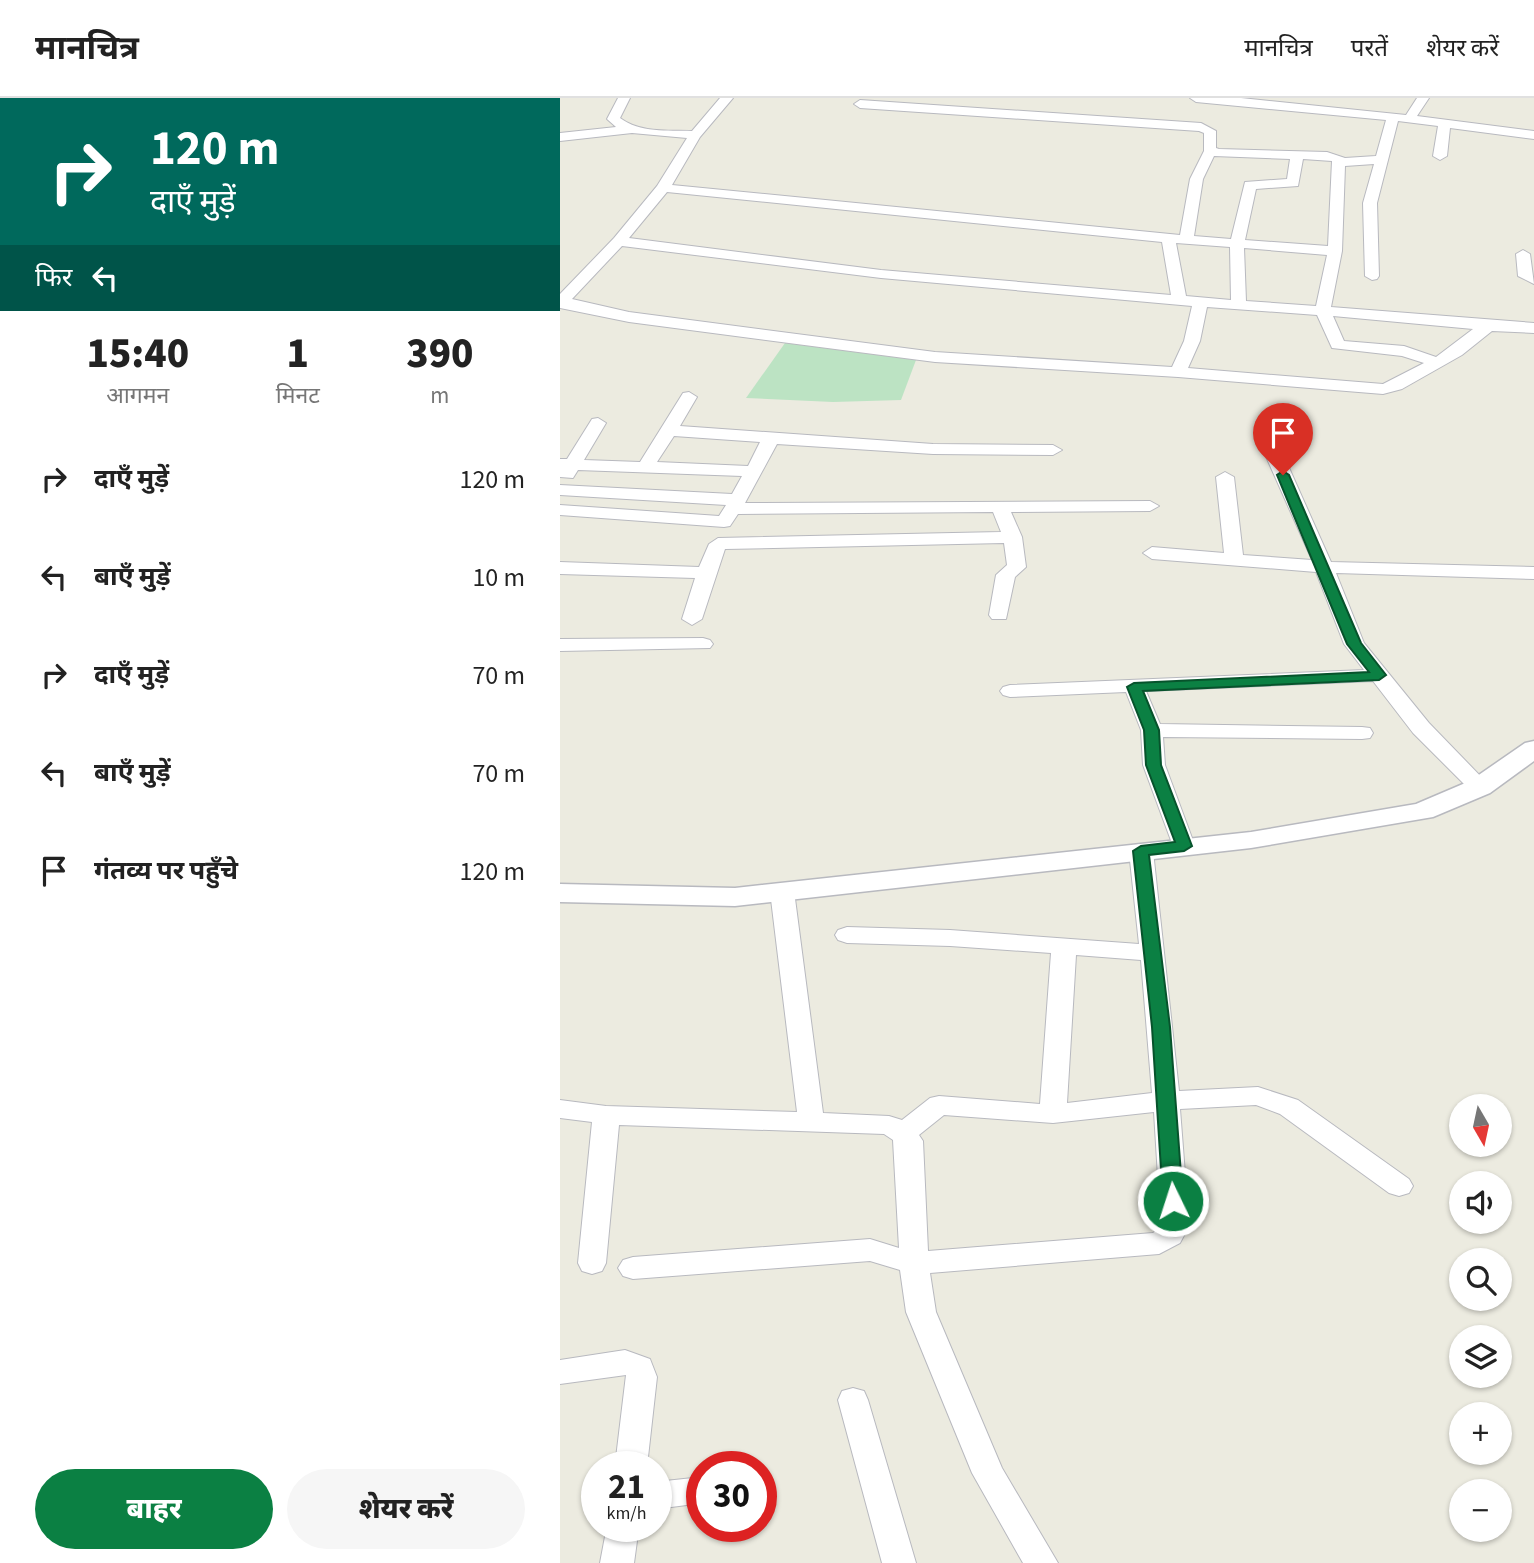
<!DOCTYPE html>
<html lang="hi">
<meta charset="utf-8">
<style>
:root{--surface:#fff;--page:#f6f6f6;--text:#222;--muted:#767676;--line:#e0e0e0;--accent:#0b8043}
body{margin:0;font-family:"Source Sans 3","Noto Sans Devanagari",sans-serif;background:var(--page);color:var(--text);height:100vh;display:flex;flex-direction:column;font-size:26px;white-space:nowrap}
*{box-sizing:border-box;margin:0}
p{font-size:23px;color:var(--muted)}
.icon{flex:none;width:38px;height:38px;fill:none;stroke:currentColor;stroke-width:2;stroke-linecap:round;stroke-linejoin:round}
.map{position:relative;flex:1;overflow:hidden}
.side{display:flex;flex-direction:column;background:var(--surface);width:560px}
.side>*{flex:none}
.top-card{background:#00695c;color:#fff;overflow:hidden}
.needle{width:46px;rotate:171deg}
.controls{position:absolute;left:889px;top:996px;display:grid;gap:14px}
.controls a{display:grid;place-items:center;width:63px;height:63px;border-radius:50%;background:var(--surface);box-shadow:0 2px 5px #0004;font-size:35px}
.speed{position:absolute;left:21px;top:1353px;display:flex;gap:14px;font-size:35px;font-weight:700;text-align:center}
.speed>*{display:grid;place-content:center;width:91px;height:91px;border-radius:50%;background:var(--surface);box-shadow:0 2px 5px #0004;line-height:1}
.speed small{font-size:18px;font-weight:400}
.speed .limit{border:10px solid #d22;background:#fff;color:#111}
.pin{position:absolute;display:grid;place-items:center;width:60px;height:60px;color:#fff;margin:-72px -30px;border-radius:50% 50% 50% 0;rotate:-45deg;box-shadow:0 0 7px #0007}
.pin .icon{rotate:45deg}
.me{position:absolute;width:77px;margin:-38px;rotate:356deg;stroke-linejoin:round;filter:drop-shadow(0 0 5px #0008)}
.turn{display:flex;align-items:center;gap:24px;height:147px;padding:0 35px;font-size:32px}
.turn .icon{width:91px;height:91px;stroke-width:2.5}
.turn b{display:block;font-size:49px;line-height:60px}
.then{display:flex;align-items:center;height:66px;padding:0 35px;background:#0003;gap:14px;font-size:26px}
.eta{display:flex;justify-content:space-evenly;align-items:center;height:119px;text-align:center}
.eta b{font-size:42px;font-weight:800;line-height:49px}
.action{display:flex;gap:14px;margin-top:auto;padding:14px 35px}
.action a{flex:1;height:80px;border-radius:42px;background:var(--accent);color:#fff;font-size:28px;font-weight:800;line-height:80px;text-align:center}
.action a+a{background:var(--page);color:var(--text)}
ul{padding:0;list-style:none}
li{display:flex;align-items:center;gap:21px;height:98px;padding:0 35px}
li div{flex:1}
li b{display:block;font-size:26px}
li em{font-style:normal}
header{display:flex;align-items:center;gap:42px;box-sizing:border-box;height:98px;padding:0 35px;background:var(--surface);border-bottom:2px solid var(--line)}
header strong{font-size:33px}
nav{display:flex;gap:38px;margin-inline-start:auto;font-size:24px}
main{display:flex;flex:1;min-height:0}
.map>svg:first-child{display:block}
.green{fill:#bce3c3}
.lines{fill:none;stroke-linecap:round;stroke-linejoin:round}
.minor-casing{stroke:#b8b9bf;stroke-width:2}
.tertiary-casing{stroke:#b8b9bf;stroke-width:3}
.minor{fill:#fff;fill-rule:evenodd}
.tertiary{fill:#fff;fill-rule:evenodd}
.route{fill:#0b8043;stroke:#07532c;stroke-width:2}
</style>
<header>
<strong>मानचित्र</strong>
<nav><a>मानचित्र</a><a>परतें</a><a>शेयर करें</a></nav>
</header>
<main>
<section class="side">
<div class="top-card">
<div class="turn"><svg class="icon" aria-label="right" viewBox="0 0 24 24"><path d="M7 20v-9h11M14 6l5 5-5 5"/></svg><div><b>120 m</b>दाएँ मुड़ें</div></div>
<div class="then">फिर<svg class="icon" aria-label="left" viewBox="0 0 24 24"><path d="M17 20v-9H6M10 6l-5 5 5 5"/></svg></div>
</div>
<div class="eta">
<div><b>15:40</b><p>आगमन</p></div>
<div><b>1</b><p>मिनट</p></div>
<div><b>390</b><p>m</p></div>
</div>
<ul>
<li><svg class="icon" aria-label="right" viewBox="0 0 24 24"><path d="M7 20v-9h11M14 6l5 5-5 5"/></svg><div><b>दाएँ मुड़ें</b></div><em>120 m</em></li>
<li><svg class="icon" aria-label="left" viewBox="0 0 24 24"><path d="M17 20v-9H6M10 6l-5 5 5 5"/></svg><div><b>बाएँ मुड़ें</b></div><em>10 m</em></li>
<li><svg class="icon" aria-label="right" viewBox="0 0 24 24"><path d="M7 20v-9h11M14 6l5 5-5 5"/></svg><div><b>दाएँ मुड़ें</b></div><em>70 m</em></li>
<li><svg class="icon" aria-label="left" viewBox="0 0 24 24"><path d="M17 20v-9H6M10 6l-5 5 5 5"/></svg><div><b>बाएँ मुड़ें</b></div><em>70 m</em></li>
<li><svg class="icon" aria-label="arrive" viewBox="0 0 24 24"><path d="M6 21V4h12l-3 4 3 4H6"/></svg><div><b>गंतव्य पर पहुँचे</b></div><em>120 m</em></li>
</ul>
<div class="action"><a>बाहर</a><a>शेयर करें</a></div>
</section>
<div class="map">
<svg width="974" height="1465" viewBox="0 0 974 1465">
<rect width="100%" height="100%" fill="#ecebe0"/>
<path class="green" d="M 225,245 L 356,262 L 341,302 L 273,304 L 186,300 Z"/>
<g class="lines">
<g class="minor-casing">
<path id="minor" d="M 58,0 L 70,0 L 60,20 C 80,35 107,32 132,33 L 160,0 L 173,0 L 140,39 L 112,87 L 620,137 L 630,81 L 644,53 L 644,35 L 639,33 L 300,10 L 294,6 L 300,2 L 641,25 L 656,33 L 656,50 L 659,51 L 767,54 L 785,60 L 816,58 L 826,22 L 636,4 L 630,0 L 681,0 L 846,17 L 857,0 L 869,0 L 857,18 L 974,33 L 974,41 L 890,30 L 887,58 L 880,62 L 873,58 L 878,28 L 838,23 L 817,105 L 819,178 L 817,181 L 812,182 L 805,178 L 803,105 L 814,66 L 785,68 L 782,153 L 771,209 L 974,225 L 974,235 L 932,233 L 902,257 L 842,291 L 823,296 L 618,279 L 375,264 L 69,224 L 0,210 L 0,196 L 54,140 L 97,88 L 127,40 L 72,35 L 0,43 L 0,35 L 56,29 L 47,21 ZM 654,58 L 730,61 L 727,81 L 685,84 L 671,141 L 634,138 L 643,81 ZM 743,61 L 772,63 L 768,148 L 685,142 L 696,91 L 738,88 ZM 107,94 L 602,144 L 611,197 L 321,172 L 69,140 ZM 616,145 L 670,149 L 671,202 L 626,198 ZM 62,148 L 321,180 L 632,208 L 624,243 L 612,269 L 375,254 L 69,214 L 12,201 ZM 684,150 L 767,157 L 756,208 L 686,203 ZM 647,209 L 757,217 L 772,250 L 842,258 L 864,265 L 823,286 L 628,270 L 640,243 ZM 773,218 L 913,231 L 876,259 L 844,248 L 784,243 Z
M 963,152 L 970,156 L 974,186 L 958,178 L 956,156 Z
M 129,294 L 137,299 L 120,328 L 373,346 L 493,347 L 502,352 L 493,357 L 373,356 L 217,346 L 185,405 L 590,403 L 599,408 L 590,413 L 451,414 L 462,439 L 466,469 L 455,479 L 446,521 L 432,521 L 429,517 L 436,477 L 447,467 L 444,445 L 165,451 L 142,521 L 132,527 L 122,521 L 135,480 L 0,476 L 0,464 L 139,469 L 149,446 L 158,440 L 441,434 L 433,414 L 178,416 L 170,428 L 164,429 L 0,417 L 0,407 L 159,418 L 166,407 L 0,397 L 0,387 L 172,396 L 182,378 L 18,372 L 13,380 L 0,379 L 0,361 L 7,361 L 32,321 L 38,320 L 46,325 L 24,362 L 80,364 L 123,295 ZM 114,338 L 200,344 L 188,368 L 97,364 Z
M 713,349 L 722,354 L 771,464 L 974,469 L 974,481 L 776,475 L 804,545 L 869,625 L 931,689 L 928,694 L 912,694 L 853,635 L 813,583 L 586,593 L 600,626 L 802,629 L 810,630 L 813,635 L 810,640 L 802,641 L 603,639 L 605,667 L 635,748 L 632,753 L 616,753 L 613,748 L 583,667 L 581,632 L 566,594 L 450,599 L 443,597 L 440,593 L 443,589 L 450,587 L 804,572 L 784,546 L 756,474 L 592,461 L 583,455 L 592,449 L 664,455 L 656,379 L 665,374 L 674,379 L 683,457 L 752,462 L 704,354 Z
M 143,540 L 150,542 L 153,546 L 150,550 L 0,553 L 0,541 Z
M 581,746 L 589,748 L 593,753 L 619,993 L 698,989 L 738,1002 L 849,1081 L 853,1088 L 849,1095 L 839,1098 L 829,1095 L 720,1016 L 696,1007 L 620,1011 L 629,1128 L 620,1145 L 599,1156 L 370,1175 L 376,1214 L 442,1370 L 498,1465 L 463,1465 L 412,1375 L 346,1214 L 340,1172 L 310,1163 L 73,1181 L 63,1178 L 58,1170 L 63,1162 L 73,1159 L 310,1141 L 339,1150 L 333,1042 L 324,1036 L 59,1027 L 46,1165 L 42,1173 L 32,1176 L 22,1173 L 18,1165 L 32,1024 L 0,1020 L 0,1002 L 46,1008 L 237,1014 L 210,793 L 214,788 L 222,786 L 230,788 L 234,793 L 263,1015 L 329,1018 L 342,1022 L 370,1000 L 379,998 L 480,1006 L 491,855 L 390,848 L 287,845 L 278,842 L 275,837 L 278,832 L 287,829 L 390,832 L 579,846 L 569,753 L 573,748 ZM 516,857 L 581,862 L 592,995 L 507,1005 ZM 594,1014 L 601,1128 L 593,1135 L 368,1153 L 363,1043 L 359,1037 L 384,1017 L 493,1025 Z
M 65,1252 L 90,1261 L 97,1279 L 87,1368 L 55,1368 L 66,1277 L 0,1286 L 0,1262 Z
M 293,1290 L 304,1293 L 308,1302 L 356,1465 L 322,1465 L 278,1302 L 282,1293 Z
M 142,1379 L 142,1405 L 96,1411 L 96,1384 Z
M 47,1428 L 79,1428 L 74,1465 L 40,1465 Z"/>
</g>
<g class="tertiary-casing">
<path id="tertiary" d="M 974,643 L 974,663 L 930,695 L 873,719 L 691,750 L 175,808 L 0,804 L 0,786 L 175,790 L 691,734 L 856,706 L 910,683 L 965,645 Z"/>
</g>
<use href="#minor" class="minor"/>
<use href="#tertiary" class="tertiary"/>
</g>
<path class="route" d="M 723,373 L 729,377 L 801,545 L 826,577 L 819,582 L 583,593 L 599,632 L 601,667 L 632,748 L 624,753 L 589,757 L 610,929 L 623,1103 L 620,1108 L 606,1108 L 603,1103 L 592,929 L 573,753 L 581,748 L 615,744 L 586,667 L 584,632 L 567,589 L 574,585 L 809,574 L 787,546 L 717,377 Z"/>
</svg>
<div class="controls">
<a><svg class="needle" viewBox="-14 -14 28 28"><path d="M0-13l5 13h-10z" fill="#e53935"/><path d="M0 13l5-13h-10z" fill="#767676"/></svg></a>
<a><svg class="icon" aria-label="sound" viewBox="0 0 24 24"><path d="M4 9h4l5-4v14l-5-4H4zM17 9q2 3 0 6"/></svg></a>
<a><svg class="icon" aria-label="search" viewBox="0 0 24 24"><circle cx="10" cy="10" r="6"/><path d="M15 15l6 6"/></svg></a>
<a><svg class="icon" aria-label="layers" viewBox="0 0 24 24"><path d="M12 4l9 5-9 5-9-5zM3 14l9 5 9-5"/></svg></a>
<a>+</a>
<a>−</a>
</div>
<div class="speed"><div>21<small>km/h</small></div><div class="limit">30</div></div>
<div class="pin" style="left:723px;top:377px;background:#d93025"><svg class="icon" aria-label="arrive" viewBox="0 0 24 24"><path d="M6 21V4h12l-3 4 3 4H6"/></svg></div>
<svg class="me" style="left:613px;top:1103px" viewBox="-20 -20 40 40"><circle r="17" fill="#0b8043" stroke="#fff" stroke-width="3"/><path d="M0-11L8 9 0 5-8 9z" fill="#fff"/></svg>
</div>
</main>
